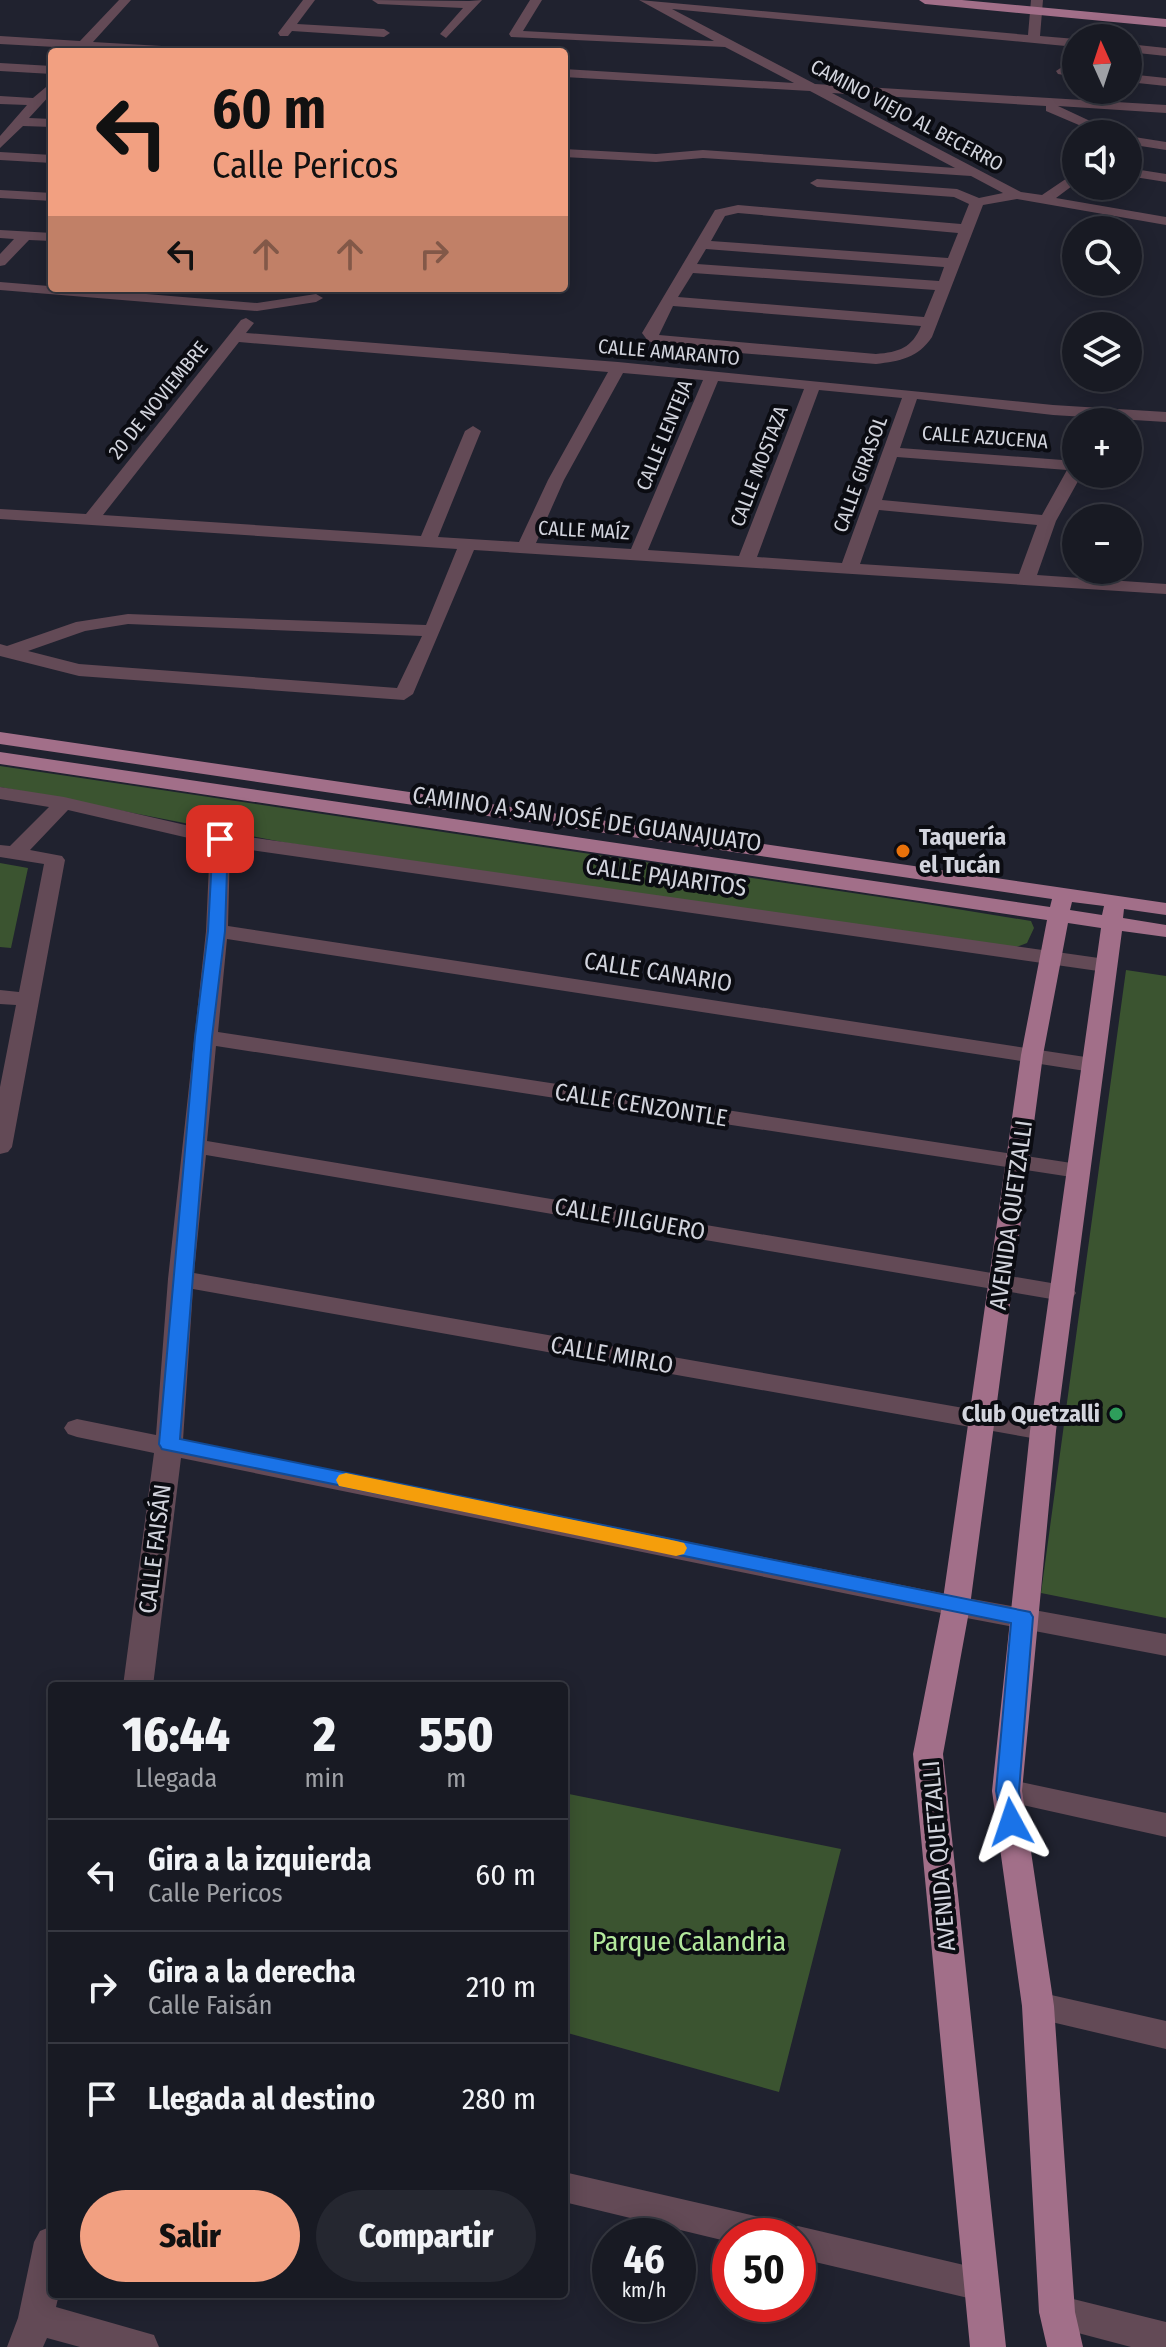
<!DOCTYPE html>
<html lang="es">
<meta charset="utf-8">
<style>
:root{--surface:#181a23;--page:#252730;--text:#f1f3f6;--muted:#9fa1a6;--line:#363841;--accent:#f2a081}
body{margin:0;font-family:"Fira Sans Condensed",sans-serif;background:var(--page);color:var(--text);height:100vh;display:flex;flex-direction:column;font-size:30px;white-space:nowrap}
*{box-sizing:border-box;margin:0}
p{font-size:26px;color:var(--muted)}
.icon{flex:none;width:44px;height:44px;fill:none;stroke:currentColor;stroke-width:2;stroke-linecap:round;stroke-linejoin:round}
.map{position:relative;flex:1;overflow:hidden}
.sheet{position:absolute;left:48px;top:1682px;width:520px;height:616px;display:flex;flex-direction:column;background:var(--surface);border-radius:8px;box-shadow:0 4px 20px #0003,0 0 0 2px var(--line)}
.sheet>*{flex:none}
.hud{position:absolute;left:48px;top:48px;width:520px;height:244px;border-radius:8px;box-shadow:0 4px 20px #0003,0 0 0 2px var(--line);background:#f2a081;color:#111;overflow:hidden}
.needle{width:52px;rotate:357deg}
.controls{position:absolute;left:1062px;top:24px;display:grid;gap:16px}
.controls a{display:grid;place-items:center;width:80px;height:80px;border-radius:50%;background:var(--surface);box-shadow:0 4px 20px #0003,0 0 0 2px var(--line);font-size:40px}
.speed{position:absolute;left:592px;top:2218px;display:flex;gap:16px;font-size:40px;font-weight:700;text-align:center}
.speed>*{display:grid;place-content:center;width:104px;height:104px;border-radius:50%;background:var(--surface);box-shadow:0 4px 20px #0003,0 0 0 2px var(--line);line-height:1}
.speed small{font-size:20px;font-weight:400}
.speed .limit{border:12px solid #d22;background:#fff;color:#111}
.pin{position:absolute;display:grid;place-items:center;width:68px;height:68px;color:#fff;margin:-34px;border-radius:16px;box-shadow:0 4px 12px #0006}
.me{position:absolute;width:88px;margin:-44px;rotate:355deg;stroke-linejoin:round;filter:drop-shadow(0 0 6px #0008)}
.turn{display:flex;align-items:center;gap:28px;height:168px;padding:0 32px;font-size:36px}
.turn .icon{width:104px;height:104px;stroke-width:2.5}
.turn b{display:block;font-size:56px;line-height:68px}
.lanes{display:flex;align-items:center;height:76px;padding:0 32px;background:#0003;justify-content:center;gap:40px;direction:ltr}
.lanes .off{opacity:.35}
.eta{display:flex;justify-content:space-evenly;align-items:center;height:136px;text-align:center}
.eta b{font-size:48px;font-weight:800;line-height:56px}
.button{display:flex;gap:16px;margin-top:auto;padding:16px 32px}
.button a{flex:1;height:92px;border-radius:48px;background:var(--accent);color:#111;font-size:32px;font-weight:800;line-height:92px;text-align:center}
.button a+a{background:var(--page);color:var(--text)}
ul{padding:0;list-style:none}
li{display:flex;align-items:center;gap:24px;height:112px;padding:0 32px;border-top:2px solid var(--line)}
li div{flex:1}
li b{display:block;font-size:30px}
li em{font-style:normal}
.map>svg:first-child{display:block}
.green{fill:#3b5430}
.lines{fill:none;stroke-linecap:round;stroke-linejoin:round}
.minor{fill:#634a56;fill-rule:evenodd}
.major{fill:#a26f89;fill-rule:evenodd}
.route{fill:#1a73e8;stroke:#114b97;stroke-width:2}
.slow{fill:#f59e0b}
.food-dot{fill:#e8710a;stroke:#0b0c12;stroke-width:3}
.leisure-dot{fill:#2e9e5b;stroke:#0b0c12;stroke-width:3}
.labels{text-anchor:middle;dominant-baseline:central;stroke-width:8;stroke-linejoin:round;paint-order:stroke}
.far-street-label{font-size:20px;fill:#d2d4dd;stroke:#0b0c12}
.street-label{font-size:24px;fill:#d2d4dd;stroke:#0b0c12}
.poi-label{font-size:24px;font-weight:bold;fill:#d2d4dd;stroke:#0b0c12;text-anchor:start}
.near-park-label{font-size:28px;fill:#b3e99c;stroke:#0b0c12}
</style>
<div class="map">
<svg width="1166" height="2347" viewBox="0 0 1166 2347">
<rect width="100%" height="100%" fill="#20222f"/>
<path class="green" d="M 0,766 L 920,903 L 1031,921 L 1034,928 L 1027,943 L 1011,949 L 287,843 L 0,787 Z
M 0,863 L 28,868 L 11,948 L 0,947 Z
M 1126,970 L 1166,976 L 1166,1618 L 1041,1593 Z
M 564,1793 L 841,1849 L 779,2092 L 564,2032 Z"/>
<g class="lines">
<path class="minor" d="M 119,0 L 131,0 L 93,42 L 196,48 L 202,52 L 87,49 L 84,52 L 71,52 L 74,48 L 0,44 L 0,36 L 80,41 Z
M 303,0 L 315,0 L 297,24 L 384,29 L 390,33 L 384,37 L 292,31 L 288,36 L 280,36 L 278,33 Z
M 372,0 L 469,1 L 482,0 L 446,38 L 440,34 L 463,8 L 378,4 Z
M 530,0 L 542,0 L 523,31 L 714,41 L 639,0 L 1028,35 L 1031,0 L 1043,0 L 1040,36 L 1076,39 L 1076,47 L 672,9 L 815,84 L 1166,105 L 1166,113 L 1058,106 L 1118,134 L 1100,134 L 1046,111 L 1046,106 L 832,93 L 1021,192 L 1042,195 L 1076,172 L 1076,183 L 1056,198 L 1166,217 L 1166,225 L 1017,199 L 983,205 L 932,337 C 918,358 900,361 876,364 L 666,347 L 648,341 L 642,333 L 715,210 L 738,205 L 961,224 L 969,204 L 954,197 L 817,187 L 810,183 L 817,179 L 957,189 L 979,198 L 1003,193 L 971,176 L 703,158 L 656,162 L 564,157 L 564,149 L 656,154 L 703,150 L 955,168 L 810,91 L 564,77 L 564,69 L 794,83 L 725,47 L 511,37 L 509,34 ZM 738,213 L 958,233 L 948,258 L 711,241 L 725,216 ZM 706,249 L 944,267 L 939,281 L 697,264 ZM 693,273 L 935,290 L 924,317 L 678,297 ZM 673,306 L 921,326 C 912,348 899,352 876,354 L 659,335 Z
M 1128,44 L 1166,48 L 1166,56 L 1128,52 Z
M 0,63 L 52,66 L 52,74 L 0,71 Z
M 1062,67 L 1076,69 L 1076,77 L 1058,74 L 1056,71 Z
M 1128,74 L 1166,78 L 1166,86 L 1128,82 Z
M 52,82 L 52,93 L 29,118 L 52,119 L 52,127 L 23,126 L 0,148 L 0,136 L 27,105 L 0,104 L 0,96 L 33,98 Z
M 1128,136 L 1166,142 L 1166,150 L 1128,144 Z
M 0,152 L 52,155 L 52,163 L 0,160 Z
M 1128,168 L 1166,174 L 1166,182 L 1128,176 Z
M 0,190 L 52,193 L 52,201 L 0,198 Z
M 0,230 L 52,233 L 52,241 L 29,240 L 5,265 L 0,266 L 0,254 L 14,239 L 0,238 Z
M 0,282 L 257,303 L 316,294 L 323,298 L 316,302 L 257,311 L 0,290 Z
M 246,318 L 254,323 L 246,333 L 618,362 L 1053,405 L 1166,412 L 1166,422 L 1053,415 L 917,399 L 900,448 L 1076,461 L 1076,474 L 1082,474 L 1056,521 L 1037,575 L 1166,584 L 1166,594 L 474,550 L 413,694 L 404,700 L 79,676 L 0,656 L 0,644 L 7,646 L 76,622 L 128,614 L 426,625 L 457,549 L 0,519 L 0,509 L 86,514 L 241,320 ZM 239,342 L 608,372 L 548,480 L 519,542 L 438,537 L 481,431 L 473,426 L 465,431 L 421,536 L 103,515 ZM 623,373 L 703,380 L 631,549 L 536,543 L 564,480 ZM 718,381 L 804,389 L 739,556 L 648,550 ZM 819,390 L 902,398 L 842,563 L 757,557 ZM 897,457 L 1067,470 L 1042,515 L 882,500 ZM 879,510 L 1037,525 L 1019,574 L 860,564 ZM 128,624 L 422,636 L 397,688 L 79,664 L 28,651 L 85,631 Z
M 0,787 L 64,797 L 220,833 L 1113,960 L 1116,965 L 1105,972 L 230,847 L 228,926 L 1092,1058 L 1100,1060 L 1103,1065 L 1100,1070 L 1092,1072 L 227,939 L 218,1032 L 1078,1164 L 1086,1166 L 1090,1171 L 1086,1176 L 1078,1178 L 216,1046 L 207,1141 L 1063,1285 L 1072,1287 L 1076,1293 L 1072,1299 L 1063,1301 L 206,1155 L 194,1273 L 1043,1422 L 1052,1425 L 1056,1431 L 1052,1437 L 1043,1440 L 193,1289 L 183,1440 L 956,1596 L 1166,1634 L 1166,1656 L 956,1616 L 181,1458 L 153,1686 L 123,1686 L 154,1453 L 77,1437 L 68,1434 L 64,1428 L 68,1422 L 77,1419 L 156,1435 L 168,1279 L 206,931 L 210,843 L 68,810 L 30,850 L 62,856 L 65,860 L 12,1147 L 8,1152 L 0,1154 L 0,1087 L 16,1005 L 0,1004 L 0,990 L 19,992 L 44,864 L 0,857 L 0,845 L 10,846 L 49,807 L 0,799 Z
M 1007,1779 L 1166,1813 L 1166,1837 L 996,1799 L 992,1791 L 996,1783 Z
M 1038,1992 L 1166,2021 L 1166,2049 L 1026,2016 L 1022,2006 L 1026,1996 Z
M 564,2172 L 773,2220 L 785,2225 L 788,2230 L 798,2226 L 981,2269 L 994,2273 L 999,2285 L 994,2297 L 981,2301 L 798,2258 L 798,2236 L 730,2236 L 730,2242 L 564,2202 Z
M 52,2226 L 52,2294 L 59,2294 L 56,2307 L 154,2335 L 159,2347 L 80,2347 L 47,2338 L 43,2347 L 7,2347 L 18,2318 L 34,2242 L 40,2231 Z
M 1057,2295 L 1166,2322 L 1166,2347 L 1131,2347 L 1044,2324 L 1039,2312 L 1044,2300 Z"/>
<path class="major" d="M 919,0 L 962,0 L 1166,19 L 1166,27 L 925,4 Z
M 0,732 L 1166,903 L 1166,915 L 1124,909 L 1123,918 L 1166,925 L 1166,937 L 1122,931 L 1056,1431 L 1022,1791 L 1054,2006 L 1075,2312 L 1083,2347 L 1047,2347 L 1039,2312 L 1022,2006 L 992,1791 L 1030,1431 L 1101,928 L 1068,923 L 1043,1055 L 970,1606 L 943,1754 L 1006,2347 L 970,2347 L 913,1754 L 942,1606 L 1021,1055 L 1047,920 L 0,764 L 0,752 L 1050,907 L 1052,899 L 0,744 ZM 1072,902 L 1104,906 L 1102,915 L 1070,910 Z"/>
</g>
<path class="route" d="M 220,834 L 228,839 L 225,931 L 212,1037 L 180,1439 L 1030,1612 L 1033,1617 L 1019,1791 L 1023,1822 L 1020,1828 L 1011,1831 L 1003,1828 L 996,1791 L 1011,1623 L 162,1449 L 159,1444 L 195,1037 L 208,931 L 213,839 Z"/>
<path class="slow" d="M 346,1473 L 676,1541 L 684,1543 L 687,1548 L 684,1554 L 676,1556 L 339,1486 L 336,1480 L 339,1475 Z"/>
<circle class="food-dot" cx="903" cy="851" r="8"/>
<circle class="leisure-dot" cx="1116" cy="1414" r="8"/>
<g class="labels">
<g class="far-street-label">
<text transform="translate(907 115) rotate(28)">CAMINO VIEJO AL BECERRO</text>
<text transform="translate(669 352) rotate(5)">CALLE AMARANTO</text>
<text transform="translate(158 400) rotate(-51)">20 DE NOVIEMBRE</text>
<text transform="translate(664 435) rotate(-68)">CALLE LENTEJA</text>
<text transform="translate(985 437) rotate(4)">CALLE AZUCENA</text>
<text transform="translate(759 466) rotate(-69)">CALLE MOSTAZA</text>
<text transform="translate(860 474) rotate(-70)">CALLE GIRASOL</text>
<text transform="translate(584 530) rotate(3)">CALLE MAÍZ</text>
</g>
<g class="street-label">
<text transform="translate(587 819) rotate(8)">CAMINO A SAN JOSÉ DE GUANAJUATO</text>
<text transform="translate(666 877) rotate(8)">CALLE PAJARITOS</text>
<text transform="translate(658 972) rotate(9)">CALLE CANARIO</text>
<text transform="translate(641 1105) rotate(9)">CALLE CENZONTLE</text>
<text transform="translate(1011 1215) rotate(-82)">AVENIDA QUETZALLI</text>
<text transform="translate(630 1219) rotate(10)">CALLE JILGUERO</text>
<text transform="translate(612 1355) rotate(10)">CALLE MIRLO</text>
<text transform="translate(155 1549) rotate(-83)">CALLE FAISÁN</text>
<text transform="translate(939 1856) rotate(-95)">AVENIDA QUETZALLI</text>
</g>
<g class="poi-label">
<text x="919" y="837">Taquería<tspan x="919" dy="28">el Tucán</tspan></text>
<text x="1100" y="1414" text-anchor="end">Club Quetzalli</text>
</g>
<g class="near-park-label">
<text x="689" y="1941">Parque Calandria</text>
</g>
</g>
</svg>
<div class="controls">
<a><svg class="needle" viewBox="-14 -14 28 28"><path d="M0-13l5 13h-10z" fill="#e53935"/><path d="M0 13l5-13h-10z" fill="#9fa1a6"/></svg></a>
<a><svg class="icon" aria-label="sound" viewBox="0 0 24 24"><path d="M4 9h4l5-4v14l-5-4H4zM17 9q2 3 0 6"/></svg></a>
<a><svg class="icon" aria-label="search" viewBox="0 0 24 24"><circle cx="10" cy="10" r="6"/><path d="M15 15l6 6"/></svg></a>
<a><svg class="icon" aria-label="layers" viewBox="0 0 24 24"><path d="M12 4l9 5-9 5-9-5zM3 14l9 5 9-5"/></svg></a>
<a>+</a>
<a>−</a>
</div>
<div class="speed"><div>46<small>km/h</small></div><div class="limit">50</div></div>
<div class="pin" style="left:220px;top:839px;background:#d93025"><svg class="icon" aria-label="arrive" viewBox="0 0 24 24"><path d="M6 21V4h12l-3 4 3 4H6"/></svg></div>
<svg class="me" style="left:1011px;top:1822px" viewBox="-20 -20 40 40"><path d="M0-17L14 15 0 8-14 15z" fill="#1a73e8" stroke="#fff" stroke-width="4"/></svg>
<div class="hud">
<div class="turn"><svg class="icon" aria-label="left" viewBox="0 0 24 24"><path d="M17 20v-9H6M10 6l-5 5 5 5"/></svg><div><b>60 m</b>Calle Pericos</div></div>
<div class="lanes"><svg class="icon" aria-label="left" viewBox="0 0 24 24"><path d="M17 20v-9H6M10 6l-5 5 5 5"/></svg><svg class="icon off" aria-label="ahead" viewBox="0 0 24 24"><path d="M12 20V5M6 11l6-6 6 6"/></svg><svg class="icon off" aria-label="ahead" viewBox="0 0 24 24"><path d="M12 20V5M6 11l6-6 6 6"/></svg><svg class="icon off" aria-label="right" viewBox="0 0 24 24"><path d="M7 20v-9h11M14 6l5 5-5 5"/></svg></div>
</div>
<section class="sheet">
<div class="eta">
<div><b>16:44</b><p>Llegada</p></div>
<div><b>2</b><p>min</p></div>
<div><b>550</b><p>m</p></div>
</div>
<ul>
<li><svg class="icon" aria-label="left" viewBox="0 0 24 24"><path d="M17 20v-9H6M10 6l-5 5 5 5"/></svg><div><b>Gira a la izquierda</b><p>Calle Pericos</p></div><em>60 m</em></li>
<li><svg class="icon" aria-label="right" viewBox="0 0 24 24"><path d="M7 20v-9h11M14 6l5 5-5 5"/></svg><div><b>Gira a la derecha</b><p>Calle Faisán</p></div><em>210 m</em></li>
<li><svg class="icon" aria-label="arrive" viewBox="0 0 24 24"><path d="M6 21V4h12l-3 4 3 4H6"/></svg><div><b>Llegada al destino</b></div><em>280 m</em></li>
</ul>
<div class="button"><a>Salir</a><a>Compartir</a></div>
</section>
</div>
